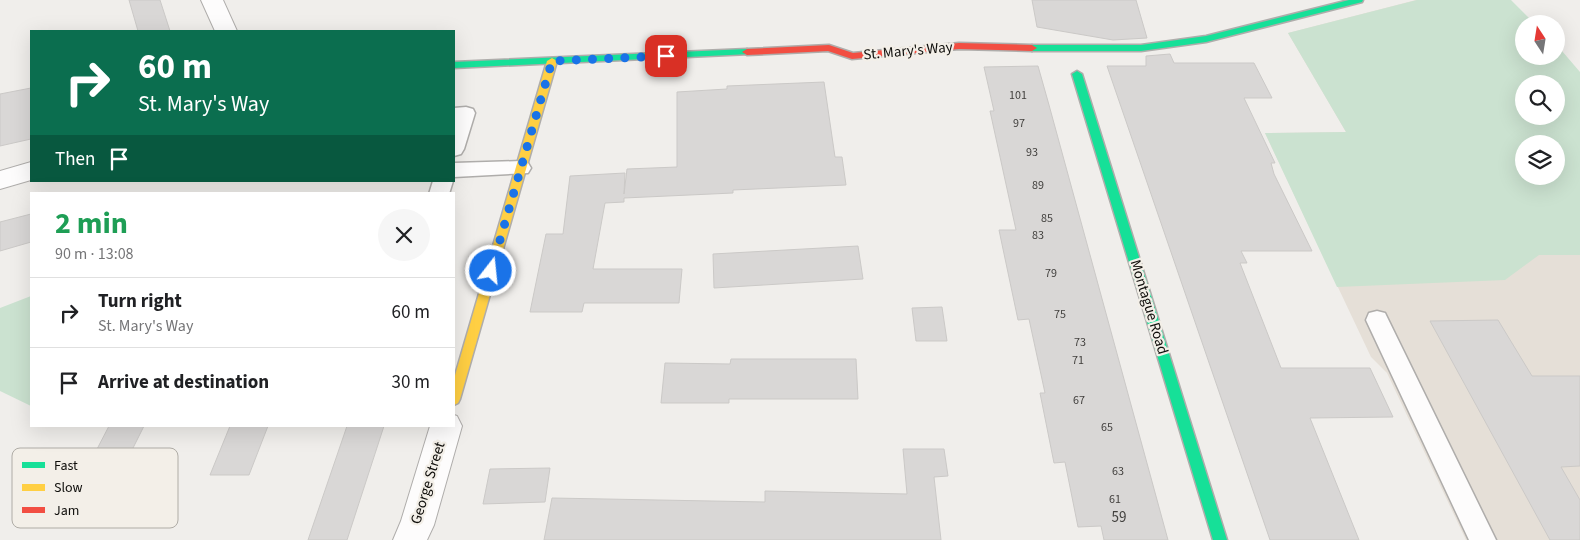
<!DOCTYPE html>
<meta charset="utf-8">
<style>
:root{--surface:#fff;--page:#f6f6f6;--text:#202124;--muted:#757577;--line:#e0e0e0}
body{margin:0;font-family:"Source Sans 3",sans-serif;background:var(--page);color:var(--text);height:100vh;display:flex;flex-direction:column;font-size:19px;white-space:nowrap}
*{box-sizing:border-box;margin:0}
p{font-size:16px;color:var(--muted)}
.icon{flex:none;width:28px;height:28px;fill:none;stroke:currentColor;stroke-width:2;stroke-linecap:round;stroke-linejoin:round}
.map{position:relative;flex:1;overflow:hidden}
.side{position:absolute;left:30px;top:192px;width:425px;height:235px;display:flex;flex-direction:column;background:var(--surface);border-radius:0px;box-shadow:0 5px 20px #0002}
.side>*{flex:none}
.top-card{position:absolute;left:30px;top:30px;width:425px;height:152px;border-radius:0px;box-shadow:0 5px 20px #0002;background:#0b6e4f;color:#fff;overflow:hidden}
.needle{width:32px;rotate:348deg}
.tools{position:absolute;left:1515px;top:15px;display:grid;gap:10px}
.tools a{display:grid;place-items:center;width:50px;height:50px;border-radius:50%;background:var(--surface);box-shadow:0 5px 20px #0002;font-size:25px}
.pin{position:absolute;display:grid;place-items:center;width:42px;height:42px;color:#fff;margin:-21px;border-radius:10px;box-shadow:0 2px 8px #0006}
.me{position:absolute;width:55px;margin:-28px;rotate:16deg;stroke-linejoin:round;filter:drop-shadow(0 0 4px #0008)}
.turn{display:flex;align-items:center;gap:18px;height:105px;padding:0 25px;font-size:22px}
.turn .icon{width:65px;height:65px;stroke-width:2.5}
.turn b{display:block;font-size:35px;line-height:42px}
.then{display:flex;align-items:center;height:48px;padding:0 25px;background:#0003;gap:10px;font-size:19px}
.round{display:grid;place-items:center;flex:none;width:52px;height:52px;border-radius:26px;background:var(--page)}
.summary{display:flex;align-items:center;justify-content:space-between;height:85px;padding:0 25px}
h1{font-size:30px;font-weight:700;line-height:38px;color:#1e9e55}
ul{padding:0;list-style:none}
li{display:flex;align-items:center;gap:15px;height:70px;padding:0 25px;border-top:1px solid var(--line)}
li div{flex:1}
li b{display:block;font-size:19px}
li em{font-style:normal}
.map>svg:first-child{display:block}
.built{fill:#e5dfd7;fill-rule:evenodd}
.green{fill:#cbe2d0;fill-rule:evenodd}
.building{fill:#d9d7d6;stroke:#cbc9c7}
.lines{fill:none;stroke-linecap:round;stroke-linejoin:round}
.lane-casing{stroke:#afadab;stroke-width:3}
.street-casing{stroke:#afadab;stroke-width:2}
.fast-casing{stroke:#afadab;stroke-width:3}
.slow-casing{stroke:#afadab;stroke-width:3}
.jam-casing{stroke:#afadab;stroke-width:3}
.lane{fill:#fdfcfc;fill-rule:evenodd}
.street{fill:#fdfcfc;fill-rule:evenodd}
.fast{fill:#16e098;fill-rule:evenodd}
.slow{fill:#ffcf43;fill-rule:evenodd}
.jam{fill:#f24e42;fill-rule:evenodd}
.route{stroke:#1a73e8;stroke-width:9;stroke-dasharray:0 16.2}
.labels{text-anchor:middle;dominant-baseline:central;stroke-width:4.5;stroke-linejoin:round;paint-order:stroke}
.number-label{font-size:12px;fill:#42403e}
.street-label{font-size:15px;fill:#0f0e0b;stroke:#f3efe8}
.near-number-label{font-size:15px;fill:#42403e}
.key{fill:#f3efe8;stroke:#afaca6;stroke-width:1}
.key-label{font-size:14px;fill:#0f0e0b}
</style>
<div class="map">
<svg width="1580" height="540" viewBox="0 0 1580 540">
<rect width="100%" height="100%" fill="#f0eeeb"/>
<path class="built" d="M 1416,0 L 1504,0 L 1524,24 L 1524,56 L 1556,56 L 1580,77 L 1580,540 L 1466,540 L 1387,373 L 1371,357 L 1265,133 L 1346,132 L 1288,33 ZM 1524,84 L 1556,84 L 1556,116 L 1524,116 ZM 1524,144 L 1556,144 L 1556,176 L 1524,176 Z"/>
<path class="green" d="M 1417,0 L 1511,0 L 1535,24 L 1524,24 L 1524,56 L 1556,56 L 1556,44 L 1580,72 L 1580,255 L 1539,255 L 1505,280 L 1337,287 L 1265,133 L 1346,132 L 1288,33 ZM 1524,84 L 1556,84 L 1556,116 L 1524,116 ZM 1524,144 L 1556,144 L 1556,176 L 1524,176 Z
M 31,296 L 31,406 L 0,391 L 0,308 Z"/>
<path class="building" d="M 129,0 L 160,0 L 170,31 L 138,31 Z
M 1032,0 L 1136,0 L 1147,38 L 1113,40 L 1037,27 Z
M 1170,54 L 1174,63 L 1254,63 L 1272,98 L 1244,98 L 1275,163 L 1271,163 L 1274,174 L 1312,251 L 1241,251 L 1247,263 L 1240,263 L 1281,368 L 1370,368 L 1393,417 L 1310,418 L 1359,540 L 1270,540 L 1107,66 L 1146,66 L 1146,56 Z
M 1038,66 L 1049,105 L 1168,540 L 1104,540 L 1101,526 L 1078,527 L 1065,462 L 1054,463 L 1040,393 L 1045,393 L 1029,319 L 1018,320 L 999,230 L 1016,230 L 990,111 L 994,111 L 984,67 Z
M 824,82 L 835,157 L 842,157 L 846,185 L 733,190 L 733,193 L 624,198 L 624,202 L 605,203 L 593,269 L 682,269 L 679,303 L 584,303 L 582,312 L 530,312 L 546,234 L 563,234 L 570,176 L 625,173 L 624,194 L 627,169 L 677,167 L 677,92 L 727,89 L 727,86 Z
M 31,88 L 31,139 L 0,146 L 0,94 Z
M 31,214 L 31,242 L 0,251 L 0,222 Z
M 858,246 L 863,279 L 714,288 L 713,254 Z
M 942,307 L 947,341 L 916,341 L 912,308 Z
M 1498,320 L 1532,376 L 1580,376 L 1580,466 L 1561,467 L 1580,500 L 1580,540 L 1550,540 L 1430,321 Z
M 731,359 L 856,359 L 858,399 L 729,399 L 729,403 L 661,403 L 665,363 L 730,364 Z
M 109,426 L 144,426 L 106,502 L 70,501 Z
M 230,426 L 268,426 L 249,475 L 210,475 Z
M 347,426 L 384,426 L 347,540 L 308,540 Z
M 903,449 L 944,449 L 948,476 L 934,477 L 941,540 L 544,540 L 552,498 L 765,502 L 765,491 L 907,494 Z
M 550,468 L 545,502 L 483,504 L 490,469 Z"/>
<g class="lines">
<g class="lane-casing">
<path id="lane" d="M 466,107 L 473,109 L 475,113 L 464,149 L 461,154 L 454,156 L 454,108 Z
M 521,161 L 528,163 L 531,168 L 528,173 L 454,177 L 454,163 Z
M 433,181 L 453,181 L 449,194 L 429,194 Z
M 1377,311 L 1385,313 L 1496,540 L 1469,540 L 1366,320 L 1369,313 Z"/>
</g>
<g class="street-casing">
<path id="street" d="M 201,0 L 223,0 L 237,31 L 215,31 Z
M 31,162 L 31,180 L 0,189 L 0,171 Z
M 454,415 L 457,416 L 462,426 L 434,525 L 427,540 L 393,540 L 401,521 L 430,426 L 454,426 Z"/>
</g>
<g class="fast-casing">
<path id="fast" d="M 1349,0 L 1363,0 L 1362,2 L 1206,42 L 1141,51 L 1032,51 L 1027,48 L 1032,45 L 1141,45 L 1206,36 Z
M 747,49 L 752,52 L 750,54 L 454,68 L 454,62 Z
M 1077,71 L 1082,74 L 1227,540 L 1213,540 L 1072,74 Z"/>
</g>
<g class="slow-casing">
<path id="slow" d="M 552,58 L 557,61 L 460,399 L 458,403 L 454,405 L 454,379 L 547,61 Z"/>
</g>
<g class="jam-casing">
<path id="jam" d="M 959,43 L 1032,45 L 1037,48 L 1032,51 L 959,49 L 852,59 L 828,51 L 747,55 L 742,52 L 747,49 L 829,45 L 853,53 Z"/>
</g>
<use href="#lane" class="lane"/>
<use href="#street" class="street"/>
<use href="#fast" class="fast"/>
<use href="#slow" class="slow"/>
<use href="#jam" class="jam"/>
</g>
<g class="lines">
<path class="route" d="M 491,271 L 552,61 L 666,56"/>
</g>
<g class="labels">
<g class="number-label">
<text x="1018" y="95">101</text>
<text x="1019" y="123">97</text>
<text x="1032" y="152">93</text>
<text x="1038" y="185">89</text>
<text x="1047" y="218">85</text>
<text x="1038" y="235">83</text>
<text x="1051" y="273">79</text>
<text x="1060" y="314">75</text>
<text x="1080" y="342">73</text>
<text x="1078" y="360">71</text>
<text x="1079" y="400">67</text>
<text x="1107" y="427">65</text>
<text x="1118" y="471">63</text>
<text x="1115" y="499">61</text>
</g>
<g class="street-label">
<text transform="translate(908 51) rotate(-5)">St. Mary's Way</text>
<text transform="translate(1149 307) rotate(73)">Montague Road</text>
<text transform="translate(428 483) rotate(-73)">George Street</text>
</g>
<g class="near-number-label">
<text x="1119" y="517">59</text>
</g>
</g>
<rect x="12" y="448" width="166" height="80" rx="8" class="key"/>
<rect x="22" y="462" width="23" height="6" fill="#16e098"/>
<rect x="22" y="484" width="23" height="7" fill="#ffcf43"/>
<rect x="22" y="507" width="23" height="6" fill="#f24e42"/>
<g class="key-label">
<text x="54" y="470">Fast</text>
<text x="54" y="492">Slow</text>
<text x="54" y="515">Jam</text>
</g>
</svg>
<div class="tools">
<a><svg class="needle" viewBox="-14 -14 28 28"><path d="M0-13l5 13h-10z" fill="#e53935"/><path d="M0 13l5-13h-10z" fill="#757577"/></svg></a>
<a><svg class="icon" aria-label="search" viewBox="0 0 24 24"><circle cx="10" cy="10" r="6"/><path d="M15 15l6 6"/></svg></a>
<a><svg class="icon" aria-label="layers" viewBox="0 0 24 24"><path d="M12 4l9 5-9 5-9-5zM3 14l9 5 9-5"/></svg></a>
</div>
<div class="pin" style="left:666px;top:56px;background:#d93025"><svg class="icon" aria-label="arrive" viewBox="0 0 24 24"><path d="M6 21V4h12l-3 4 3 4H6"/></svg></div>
<svg class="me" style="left:491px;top:271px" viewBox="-20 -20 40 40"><circle r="17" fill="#1a73e8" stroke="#fff" stroke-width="3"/><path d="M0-11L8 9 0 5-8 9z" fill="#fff"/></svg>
<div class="top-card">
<div class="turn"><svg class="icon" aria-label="right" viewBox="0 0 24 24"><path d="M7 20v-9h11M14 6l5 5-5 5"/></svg><div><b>60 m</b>St. Mary's Way</div></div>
<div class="then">Then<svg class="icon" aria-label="arrive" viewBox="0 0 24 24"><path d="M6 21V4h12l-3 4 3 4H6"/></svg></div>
</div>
<section class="side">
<div class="summary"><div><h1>2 min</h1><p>90 m · 13:08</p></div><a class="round"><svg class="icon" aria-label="close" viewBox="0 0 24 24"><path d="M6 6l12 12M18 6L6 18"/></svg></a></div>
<ul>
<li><svg class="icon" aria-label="right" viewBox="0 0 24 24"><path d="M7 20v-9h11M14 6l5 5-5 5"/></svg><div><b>Turn right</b><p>St. Mary's Way</p></div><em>60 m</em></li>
<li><svg class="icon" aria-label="arrive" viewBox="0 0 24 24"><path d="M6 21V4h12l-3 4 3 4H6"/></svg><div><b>Arrive at destination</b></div><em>30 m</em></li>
</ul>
</section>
</div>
